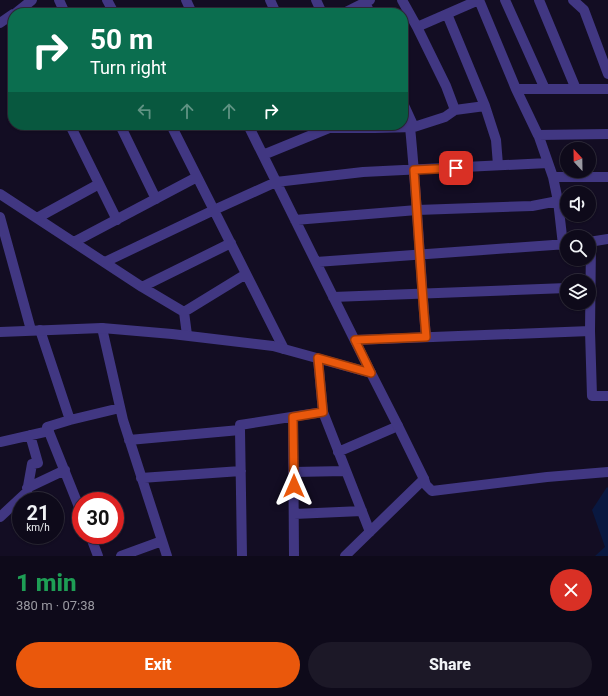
<!DOCTYPE html>
<meta charset="utf-8">
<style>
:root{--surface:#0e0a1a;--page:#1c1827;--text:#f1f3f6;--muted:#9b9aa2;--line:#2e2b39;--accent:#ea580c}
body{margin:0;font-family:Roboto,sans-serif;background:var(--page);color:var(--text);height:100vh;display:flex;flex-direction:column;font-size:15px;white-space:nowrap}
*{box-sizing:border-box;margin:0}
p{font-size:13px;color:var(--muted)}
.icon{flex:none;width:22px;height:22px;fill:none;stroke:currentColor;stroke-width:2;stroke-linecap:round;stroke-linejoin:round}
.map{position:relative;height:556px;overflow:hidden}
.sheet{display:flex;flex-direction:column;background:var(--surface);flex:1}
.sheet>*{flex:none}
.guide{position:absolute;left:8px;top:8px;width:400px;height:122px;border-radius:16px;box-shadow:0 1px 3px #0004,0 0 0 1px var(--line);background:#0b6e4f;color:#fff;overflow:hidden}
.needle{width:26px;rotate:338deg}
.tools{position:absolute;left:560px;top:142px;display:grid;gap:8px}
.tools a{display:grid;place-items:center;width:36px;height:36px;border-radius:50%;background:var(--surface);box-shadow:0 1px 3px #0004,0 0 0 1px var(--line);font-size:20px}
.speed{position:absolute;left:12px;top:492px;display:flex;gap:8px;font-size:20px;font-weight:700;text-align:center}
.speed>*{display:grid;place-content:center;width:52px;height:52px;border-radius:50%;background:var(--surface);box-shadow:0 1px 3px #0004,0 0 0 1px var(--line);line-height:1}
.speed small{font-size:10px;font-weight:400}
.speed .limit{border:6px solid #d22;background:#fff;color:#111}
.pin{position:absolute;display:grid;place-items:center;width:34px;height:34px;color:#fff;margin:-17px;border-radius:8px;box-shadow:0 2px 6px #0006}
.me{position:absolute;width:44px;margin:-22px;rotate:0deg;stroke-linejoin:round;filter:drop-shadow(0 0 3px #0008)}
.turn{display:flex;align-items:center;gap:14px;height:84px;padding:0 16px;font-size:18px}
.turn .icon{width:52px;height:52px;stroke-width:2.5}
.turn b{display:block;font-size:28px;line-height:34px}
.lanes{display:flex;align-items:center;height:38px;padding:0 16px;background:#0003;justify-content:center;gap:20px;direction:ltr}
.lanes .off{opacity:.35}
.round{display:grid;place-items:center;flex:none;width:42px;height:42px;border-radius:21px;background:var(--page)}
.summary{display:flex;align-items:center;justify-content:space-between;height:68px;padding:0 16px}
h1{font-size:24px;font-weight:800;line-height:30px;color:#1e9e55}
.action{display:flex;gap:8px;margin-top:auto;padding:8px 16px}
.action a{flex:1;height:46px;border-radius:24px;background:var(--accent);color:#fff;font-size:16px;font-weight:800;line-height:46px;text-align:center}
.action a+a{background:var(--page);color:var(--text)}
.map>svg:first-child{display:block}
.water{fill:#091840}
.lines{fill:none;stroke-linecap:round;stroke-linejoin:round}
.minor{stroke:#413782;stroke-width:10}
.tertiary{stroke:#413782;stroke-width:10}
.route-casing{stroke:#983908;stroke-width:10}
.route{stroke:#ea580c;stroke-width:7}
</style>
<div class="map">
<svg width="608" height="556" viewBox="0 0 608 556">
<rect width="100%" height="100%" fill="#130d23"/>
<path class="water" d="M 607,487 L 608,488 L 608,556 L 595,556 L 605,547 L 592,510 Z"/>
<g class="lines">
<path class="minor" d="M 59,0 L 65,13
M 107,0 L 114,13
M 186,0 L 192,13
M 270,0 L 276,13
M 316,0 L 322,13
M 479,0 L 516,89 L 608,89
M 505,0 L 545,89
M 539,0 L 576,89
M 573,0 L 584,10 L 608,74
M 365,2 L 370,13
M 16,13 L 32,0
M 344,13 L 370,0
M 447,14 L 485,106 L 496,140 L 498,165
M 0,23 L 13,14
M 417,27 L 479,0
M 516,89 L 538,135 L 608,134
M 403,103 L 414,127
M 455,110 L 485,106
M 70,125 L 117,220
M 120,125 L 156,199
M 171,125 L 284,349
M 248,125 L 371,373
M 410,127 C 417,197 420,267 426,337
M 329,128 L 375,128 L 414,127 L 445,117 L 455,110 L 446,86 L 417,27 L 402,0
M 538,134 L 553,177 L 558,201 L 563,245
M 263,155 L 329,128 L 328,125
M 553,177 L 608,177
M 0,194 L 142,287 L 184,312 L 246,274
M 0,217 L 31,330
M 37,218 L 99,184
M 295,220 L 417,210 L 532,206 L 558,201
M 74,242 L 197,177
M 589,242 L 608,239
M 105,262 L 214,210 L 276,182 L 363,172 L 548,163
M 316,262 L 567,244
M 142,287 L 231,243
M 333,297 L 567,288
M 184,312 L 187,335
M 102,328 L 123,420 L 167,556
M 40,330 L 70,420 L 47,427 L 81,512
M 590,331 L 592,396 L 608,396
M 355,340 L 590,331 L 591,241
M 323,412 L 370,532
M 293,417 L 294,556
M 70,420 L 120,408
M 240,430 L 240,425 L 323,412 L 318,359
M 129,440 L 240,430 L 242,556
M 0,442 L 49,431
M 338,452 L 398,426
M 293,472 L 346,471
M 141,478 L 241,471
M 27,488 L 65,470
M 294,514 L 362,511
M 0,517 L 27,492 L 32,464 L 38,463 L 30,435
M 90,535 L 98,556
M 121,556 L 162,541
M 345,556 L 424,479"/>
<path class="tertiary" d="M 0,332 L 102,328 L 172,334 L 273,346 L 371,373 L 398,426 L 424,479 L 426,485 L 432,491 L 547,477 L 608,472"/>
</g>
<g class="lines">
<g class="route-casing">
<path id="route" d="M 294,486 L 293,417 L 323,412 L 318,358 L 371,373 L 355,340 L 426,337 C 421,281 418,226 414,170 L 456,168"/>
</g>
<use href="#route" class="route"/>
</g>
</svg>
<div class="tools">
<a><svg class="needle" viewBox="-14 -14 28 28"><path d="M0-13l5 13h-10z" fill="#e53935"/><path d="M0 13l5-13h-10z" fill="#9b9aa2"/></svg></a>
<a><svg class="icon" aria-label="sound" viewBox="0 0 24 24"><path d="M4 9h4l5-4v14l-5-4H4zM17 9q2 3 0 6"/></svg></a>
<a><svg class="icon" aria-label="search" viewBox="0 0 24 24"><circle cx="10" cy="10" r="6"/><path d="M15 15l6 6"/></svg></a>
<a><svg class="icon" aria-label="layers" viewBox="0 0 24 24"><path d="M12 4l9 5-9 5-9-5zM3 14l9 5 9-5"/></svg></a>
</div>
<div class="speed"><div>21<small>km/h</small></div><div class="limit">30</div></div>
<div class="pin" style="left:456px;top:168px;background:#d93025"><svg class="icon" aria-label="arrive" viewBox="0 0 24 24"><path d="M6 21V4h12l-3 4 3 4H6"/></svg></div>
<svg class="me" style="left:294px;top:486px" viewBox="-20 -20 40 40"><path d="M0-17L14 15 0 8-14 15z" fill="#ea580c" stroke="#fff" stroke-width="4"/></svg>
<div class="guide">
<div class="turn"><svg class="icon" aria-label="right" viewBox="0 0 24 24"><path d="M7 20v-9h11M14 6l5 5-5 5"/></svg><div><b>50 m</b>Turn right</div></div>
<div class="lanes"><svg class="icon off" aria-label="left" viewBox="0 0 24 24"><path d="M17 20v-9H6M10 6l-5 5 5 5"/></svg><svg class="icon off" aria-label="ahead" viewBox="0 0 24 24"><path d="M12 20V5M6 11l6-6 6 6"/></svg><svg class="icon off" aria-label="ahead" viewBox="0 0 24 24"><path d="M12 20V5M6 11l6-6 6 6"/></svg><svg class="icon" aria-label="right" viewBox="0 0 24 24"><path d="M7 20v-9h11M14 6l5 5-5 5"/></svg></div>
</div>
</div>
<section class="sheet">
<div class="summary"><div><h1>1 min</h1><p>380 m · 07:38</p></div><a class="round" style="background:#d93025;color:#fff"><svg class="icon" aria-label="close" viewBox="0 0 24 24"><path d="M6 6l12 12M18 6L6 18"/></svg></a></div>
<div class="action"><a>Exit</a><a>Share</a></div>
</section>
